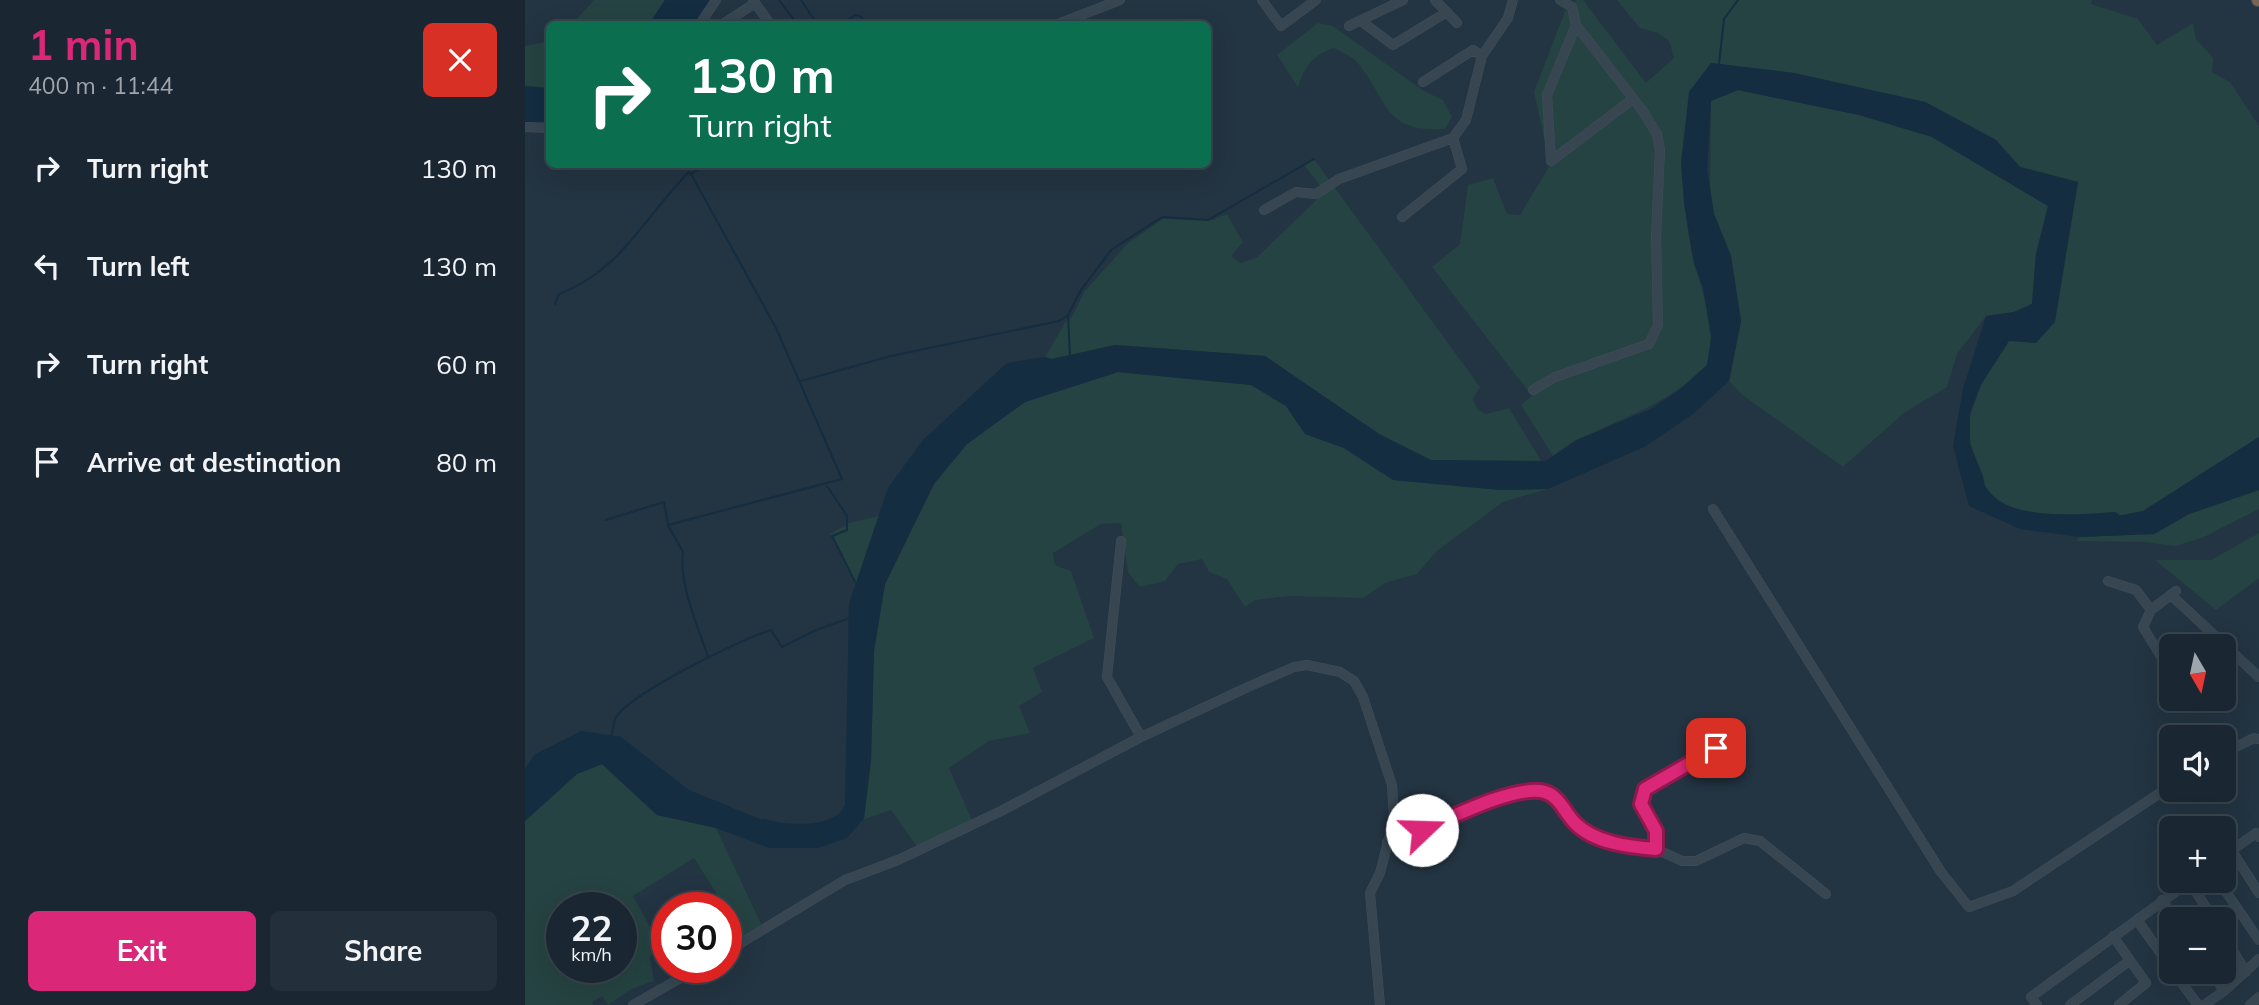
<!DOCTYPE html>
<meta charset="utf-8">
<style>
:root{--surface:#1a2732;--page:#232f3a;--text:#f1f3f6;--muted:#9fa5ac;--line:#38444d;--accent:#db2777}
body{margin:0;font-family:Mulish,sans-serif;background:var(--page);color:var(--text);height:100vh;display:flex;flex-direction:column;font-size:26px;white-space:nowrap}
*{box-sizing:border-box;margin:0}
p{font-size:23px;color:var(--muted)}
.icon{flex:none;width:38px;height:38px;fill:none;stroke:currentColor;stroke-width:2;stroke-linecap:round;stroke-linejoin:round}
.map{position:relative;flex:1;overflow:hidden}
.drawer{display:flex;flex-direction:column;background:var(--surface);width:525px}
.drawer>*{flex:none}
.hud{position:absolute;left:21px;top:21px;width:665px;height:147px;border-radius:10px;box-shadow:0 7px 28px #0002,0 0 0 2px var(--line);background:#0b6e4f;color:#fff;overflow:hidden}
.needle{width:46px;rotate:171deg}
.controls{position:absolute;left:1634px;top:634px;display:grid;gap:14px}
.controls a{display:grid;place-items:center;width:77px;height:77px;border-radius:10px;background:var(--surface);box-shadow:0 7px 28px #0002,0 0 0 2px var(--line);font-size:35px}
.speed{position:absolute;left:21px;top:892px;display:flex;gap:14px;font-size:35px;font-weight:700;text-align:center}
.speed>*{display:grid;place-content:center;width:91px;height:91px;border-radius:50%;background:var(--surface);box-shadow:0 7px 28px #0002,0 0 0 2px var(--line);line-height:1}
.speed small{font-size:18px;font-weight:400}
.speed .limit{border:10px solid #d22;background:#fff;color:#111}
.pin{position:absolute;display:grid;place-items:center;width:60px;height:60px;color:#fff;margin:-30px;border-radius:14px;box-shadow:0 4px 10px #0006}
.me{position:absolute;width:77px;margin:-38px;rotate:69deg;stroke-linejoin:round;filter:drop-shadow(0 0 5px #0008)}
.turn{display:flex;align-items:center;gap:24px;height:147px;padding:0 28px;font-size:32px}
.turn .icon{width:91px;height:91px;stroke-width:2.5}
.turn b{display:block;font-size:49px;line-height:60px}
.round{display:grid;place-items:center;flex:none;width:74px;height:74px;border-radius:10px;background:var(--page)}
.headline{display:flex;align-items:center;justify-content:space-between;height:119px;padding:0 28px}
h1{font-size:42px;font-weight:700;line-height:52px;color:var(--accent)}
.action{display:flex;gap:14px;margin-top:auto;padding:14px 28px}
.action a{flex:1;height:80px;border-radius:10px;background:var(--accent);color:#fff;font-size:28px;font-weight:700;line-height:80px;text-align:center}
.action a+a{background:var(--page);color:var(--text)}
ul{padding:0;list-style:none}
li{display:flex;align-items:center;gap:21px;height:98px;padding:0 28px}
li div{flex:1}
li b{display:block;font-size:26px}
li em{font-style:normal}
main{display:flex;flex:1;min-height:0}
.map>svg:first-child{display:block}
.green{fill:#254342;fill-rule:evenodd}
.water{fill:#142d41}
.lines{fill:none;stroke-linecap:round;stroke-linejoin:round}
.stream{stroke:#142d41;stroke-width:2}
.river{stroke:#142d41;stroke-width:12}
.minor-casing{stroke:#414f5b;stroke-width:10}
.highway-casing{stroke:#42505c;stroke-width:14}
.minor{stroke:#374651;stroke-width:9}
.highway{stroke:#786553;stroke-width:12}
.route-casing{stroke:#8e194d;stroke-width:18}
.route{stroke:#db2777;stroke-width:12}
</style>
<main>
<section class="drawer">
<div class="headline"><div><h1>1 min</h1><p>400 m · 11:44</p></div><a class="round" style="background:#d93025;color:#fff"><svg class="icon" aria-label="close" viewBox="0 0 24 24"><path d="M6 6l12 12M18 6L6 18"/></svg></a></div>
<ul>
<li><svg class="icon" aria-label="right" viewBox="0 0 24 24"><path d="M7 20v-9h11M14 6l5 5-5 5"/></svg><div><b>Turn right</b></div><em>130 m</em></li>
<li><svg class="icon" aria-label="left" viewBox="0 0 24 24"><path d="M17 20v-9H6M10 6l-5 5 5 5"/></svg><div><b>Turn left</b></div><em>130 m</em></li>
<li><svg class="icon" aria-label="right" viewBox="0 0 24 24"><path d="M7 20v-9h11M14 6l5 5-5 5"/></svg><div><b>Turn right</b></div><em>60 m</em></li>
<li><svg class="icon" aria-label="arrive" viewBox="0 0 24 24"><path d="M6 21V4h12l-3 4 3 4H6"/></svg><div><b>Arrive at destination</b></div><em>80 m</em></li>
</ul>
<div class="action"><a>Exit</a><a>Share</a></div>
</section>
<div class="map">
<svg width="1734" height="1005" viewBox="0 0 1734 1005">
<rect width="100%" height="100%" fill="#233442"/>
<path class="green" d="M 69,0 L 140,0 L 124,24 L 47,24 Z
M 1052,0 L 1058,0 L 1121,83 L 1149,58 L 1144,41 L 1133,33 L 1115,28 L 1092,0 L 1567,0 L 1566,4 L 1613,19 L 1632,45 L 1668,23 L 1671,39 L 1688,58 L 1687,72 L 1705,82 L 1734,126 L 1734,437 L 1618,511 L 1548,525 L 1485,513 L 1463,502 C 1459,481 1451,465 1446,445 C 1436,406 1464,371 1484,340 L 1511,343 L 1541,251 L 1553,182 L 1495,167 L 1471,140 L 1400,102 L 1269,73 L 1186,63 C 1178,86 1166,109 1161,133 C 1154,165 1161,234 1170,265 C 1176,288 1198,348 1179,368 C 1136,412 1076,422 1028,456 L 996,405 L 1007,396 L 907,267 L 935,244 L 943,185 L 968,178 L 982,214 L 995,215 L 1025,165 L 1009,92 L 1040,11 Z
M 793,23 L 808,26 L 899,91 L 918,100 L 927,117 L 920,129 C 858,133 864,101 832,62 C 827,56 816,52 809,48 C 788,55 780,66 773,87 L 752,55 Z
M 24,41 L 24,88 L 0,86 L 0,46 Z
M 1213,90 L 1334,115 L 1407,137 L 1523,206 L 1511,254 L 1507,304 L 1489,312 L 1461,316 L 1432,354 L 1422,387 L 1379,413 L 1318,467 L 1216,394 L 1204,381 L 1216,321 L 1206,256 L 1189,214 L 1185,187 L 1186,101 Z
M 789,159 L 955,387 L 948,399 L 953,410 L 961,414 L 984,408 L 1017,462 L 906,460 L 854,434 L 740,356 L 590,345 L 527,359 L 520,357 L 541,321 L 547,317 L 559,292 L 603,243 L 638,219 L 687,220 L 702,214 L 718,242 L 706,256 L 715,263 L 731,258 L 800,192 L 779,165 Z
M 593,372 L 726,385 L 761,406 L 780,434 L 819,448 L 868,480 L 975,490 L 1023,489 L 978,502 L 912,551 L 892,574 L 860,583 L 838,598 L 765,596 L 730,600 L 720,607 L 702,579 L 684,572 L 677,559 L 653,564 L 640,581 L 615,587 L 603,573 L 596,523 L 576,524 L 528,553 L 530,565 L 546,571 L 569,638 L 508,668 L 517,692 L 494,706 L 505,733 L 464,741 L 424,768 L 449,825 L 395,851 L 366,810 L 339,819 L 346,760 L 349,651 L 360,584 L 409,484 L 442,444 L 500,402 Z
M 1734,490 L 1734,509 L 1677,538 L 1650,546 L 1618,542 L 1551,541 L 1555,537 L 1629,534 L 1664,514 Z
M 354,516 L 330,586 L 305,534 L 324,523 Z
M 1734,533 L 1734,578 L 1691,610 L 1630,560 L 1686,560 Z
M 77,764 L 132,815 L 191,828 L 240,932 L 222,942 L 169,858 L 108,896 L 135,945 L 125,957 L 129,981 L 106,989 L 83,1005 L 77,996 L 67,1002 L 68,1005 L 0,1005 L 0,821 L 52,774 ZM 37,908 L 96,908 L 96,968 L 37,968 Z"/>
<path class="water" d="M 140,0 L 187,0 L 171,24 L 124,24 Z
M 1186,63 L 1269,73 L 1400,102 L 1471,140 L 1495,167 L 1553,182 L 1530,322 L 1511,343 L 1484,341 L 1456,385 L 1445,414 L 1445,444 L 1458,476 L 1463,502 L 1485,513 L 1548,525 L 1618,511 L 1734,437 L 1734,490 L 1664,514 L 1629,534 L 1555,537 L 1495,529 L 1444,506 L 1428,446 L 1438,389 L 1461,316 L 1489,312 L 1507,304 L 1511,254 L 1523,206 L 1407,137 L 1334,115 L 1213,90 L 1186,101 L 1182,169 L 1189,214 L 1206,256 L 1216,321 L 1204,381 L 1168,414 L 1119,447 L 1023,489 L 975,490 L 868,480 L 819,448 L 780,434 L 761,406 L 726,385 L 593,372 L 500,402 L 442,444 L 409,484 L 360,584 L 349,651 L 346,760 L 339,818 L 322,838 L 293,848 L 244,848 L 191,828 L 132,815 L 77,764 L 52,774 L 0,821 L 0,769 L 9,755 L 56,731 L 96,737 L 164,790 L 259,829 L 288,831 L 310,822 L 320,805 L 324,604 L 363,488 L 398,440 L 482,363 L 520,357 L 527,359 L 590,345 L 740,356 L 854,434 L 906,460 L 1021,461 L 1051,440 L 1126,409 L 1154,390 L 1182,365 L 1186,338 L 1178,287 L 1169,264 L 1159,203 L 1156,163 L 1164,92 Z
M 0,86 L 24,88 L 24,121 L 0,123 Z"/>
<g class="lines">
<path class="stream" d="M 254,0 L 272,24
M 276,0 L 292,24
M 317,24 L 330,15 L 335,16 L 343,24
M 1194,64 L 1199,19 L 1213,0
M 30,304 L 34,294 C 98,269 119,217 164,172 L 166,174 L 180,164
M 545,356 L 543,315 L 556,290 L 586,250 L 637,217 L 683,220 L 789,159
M 276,381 L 366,356 L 534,321 L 542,316
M 302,486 L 322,516 L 322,530 L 307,536 L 331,584
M 81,520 L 139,502 L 143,525 L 158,552 C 154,585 172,624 183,657
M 143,525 L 317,479 L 251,328 L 166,174
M 86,738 C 88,732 88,722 91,717 C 108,692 216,639 246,630 L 257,647 L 291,630 L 325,618"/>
<path class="river" d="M 1451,485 C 1456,490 1460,497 1466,502 C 1491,525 1556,521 1589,518
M 239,825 C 262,832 308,834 324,812"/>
<g class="minor-casing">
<path id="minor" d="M 228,0 L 245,24
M 737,0 L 756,26 L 791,0
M 910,0 L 932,23
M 1035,0 L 1047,7 L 1051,25 L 1022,95 L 1026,161 L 1108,99
M 836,21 L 868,45 L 922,12
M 175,24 L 191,0
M 198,24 L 230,3
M 533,24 L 595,0
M 824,26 L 878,0
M 898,82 L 948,50 L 957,56
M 0,127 L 24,128
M 739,210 L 771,192 L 791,194 L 814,179 L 928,138 L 941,120 L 957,56 L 983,18 L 988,0
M 877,217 L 937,169 L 928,138
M 1008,390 L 1030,377 L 1124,344 L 1133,325 L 1131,236 L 1135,150 L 1132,134 L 1117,110 L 1051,25
M 1188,509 L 1416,872 L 1444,907 L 1488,891 L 1647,785
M 596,541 L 582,677 L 616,737
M 1583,581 L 1611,590 L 1626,610
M 1646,595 L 1734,677
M 1645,671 L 1618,627 L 1626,610 L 1651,591
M 1699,753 L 1729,738 L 1734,739
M 862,842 L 987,795 L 1020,792 L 1030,797 L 1052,826 L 1096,846 L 1131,849 L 1157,861 L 1171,861 L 1219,838 L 1235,841 L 1301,894
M 1131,849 L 1131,831 L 1116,804 L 1120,789 L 1191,748
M 1707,851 L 1734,893
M 1699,856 L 1731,833 L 1734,837
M 1693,880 L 1734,940
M 1665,882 L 1688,919
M 1637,900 L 1650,919
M 1612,920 L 1647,969
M 1588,936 L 1621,983 L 1594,1005
M 1699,937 L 1721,972
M 201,952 L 320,880 L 373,860 L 476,811 L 616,737 L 723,687 L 769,667 L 782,665 L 815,672 L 829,681 L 838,697 L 867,785 L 869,819 L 855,873 L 845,893 L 855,1005
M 1648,971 L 1673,1005
M 1686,971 L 1699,991
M 108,1005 L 173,968
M 1512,1005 L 1506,997 L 1667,880
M 1545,1005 L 1604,961
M 1679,1005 L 1699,991 L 1734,959
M 1725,1005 L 1734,997"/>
</g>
<g class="highway-casing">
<path id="highway" d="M 1733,0 L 1734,0"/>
</g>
<use href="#minor" class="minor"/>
<use href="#highway" class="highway"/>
</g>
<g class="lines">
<g class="route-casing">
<path id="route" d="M 897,830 C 925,818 991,784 1020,792 C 1034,796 1040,813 1050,823 C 1069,843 1105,847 1131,849 L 1131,831 L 1116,804 L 1120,789 L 1191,748"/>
</g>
<use href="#route" class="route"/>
</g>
</svg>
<div class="controls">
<a><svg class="needle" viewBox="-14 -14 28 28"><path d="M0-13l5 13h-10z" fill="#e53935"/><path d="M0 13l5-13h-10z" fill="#9fa5ac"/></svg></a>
<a><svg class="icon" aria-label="sound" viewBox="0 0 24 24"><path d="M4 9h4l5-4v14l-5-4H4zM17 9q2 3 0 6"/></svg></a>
<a>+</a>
<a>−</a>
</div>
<div class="speed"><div>22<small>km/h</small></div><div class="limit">30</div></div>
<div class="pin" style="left:1191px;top:748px;background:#d93025"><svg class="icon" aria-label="arrive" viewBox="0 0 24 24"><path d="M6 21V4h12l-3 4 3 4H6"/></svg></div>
<svg class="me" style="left:897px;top:830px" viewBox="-20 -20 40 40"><circle r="19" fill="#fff"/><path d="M0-13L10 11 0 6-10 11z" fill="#db2777"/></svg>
<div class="hud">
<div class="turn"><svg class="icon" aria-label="right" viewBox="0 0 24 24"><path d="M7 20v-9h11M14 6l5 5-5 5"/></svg><div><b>130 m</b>Turn right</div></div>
</div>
</div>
</main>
